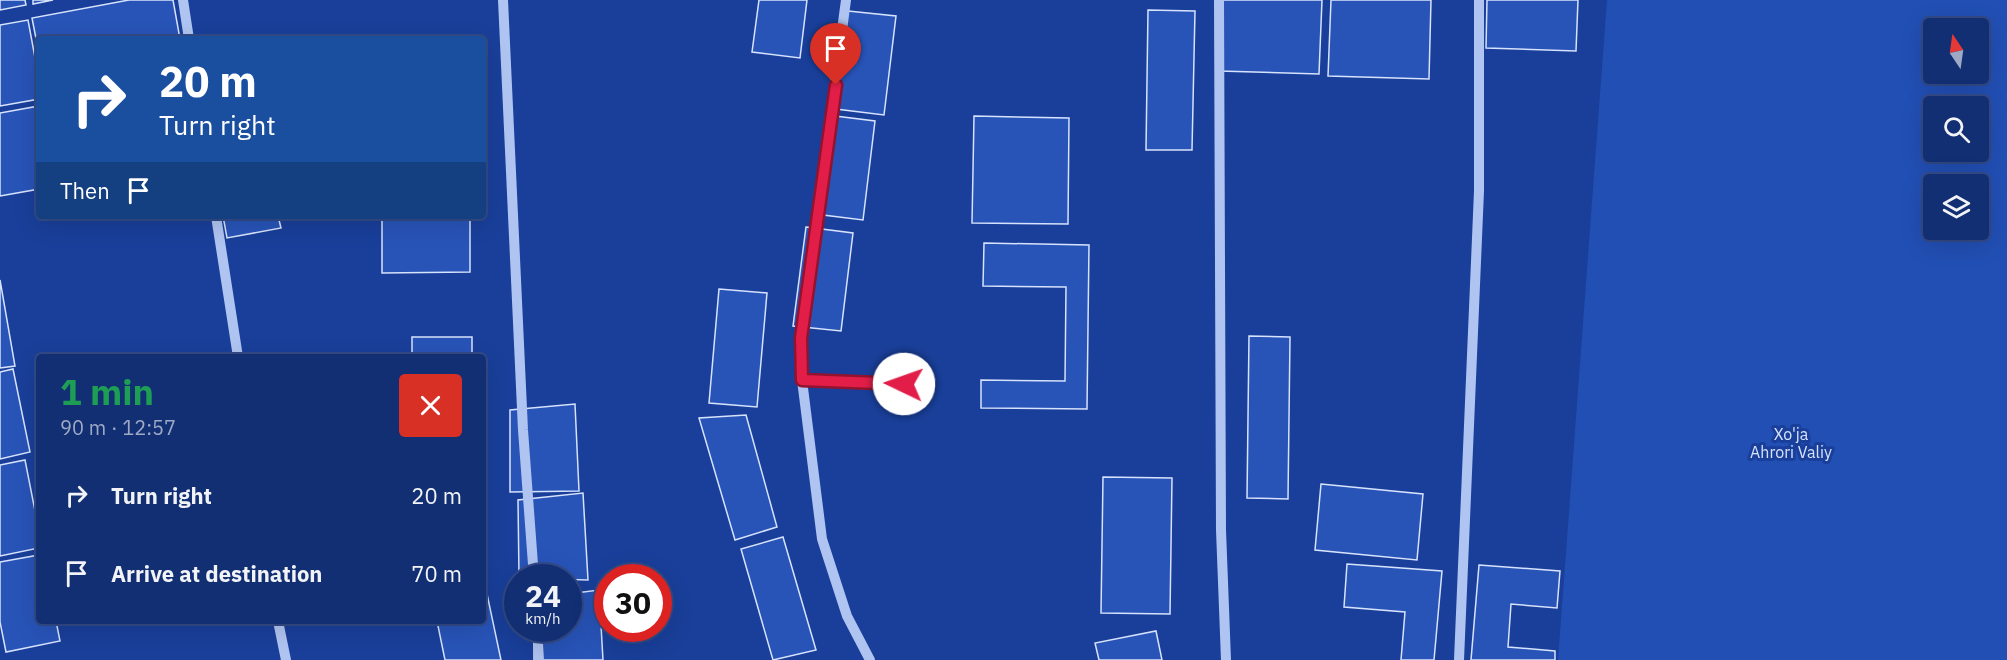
<!DOCTYPE html>
<meta charset="utf-8">
<style>
:root{--surface:#132f74;--page:#203b7c;--text:#f1f3f6;--muted:#9da9c5;--line:#324a86}
body{margin:0;font-family:"IBM Plex Sans",sans-serif;background:var(--page);color:var(--text);height:100vh;display:flex;flex-direction:column;font-size:22px;white-space:nowrap}
*{box-sizing:border-box;margin:0}
p{font-size:20px;color:var(--muted)}
.icon{flex:none;width:33px;height:33px;fill:none;stroke:currentColor;stroke-width:2;stroke-linecap:round;stroke-linejoin:round}
.map{position:relative;flex:1;overflow:hidden}
.sheet{position:absolute;left:36px;top:354px;width:450px;height:270px;display:flex;flex-direction:column;background:var(--surface);border-radius:6px;box-shadow:0 6px 24px #0002,0 0 0 2px var(--line)}
.sheet>*{flex:none}
.banner{position:absolute;left:36px;top:36px;width:450px;height:183px;border-radius:6px;box-shadow:0 6px 24px #0002,0 0 0 2px var(--line);background:#1a4fa0;color:#fff;overflow:hidden}
.needle{width:39px;rotate:347deg}
.tools{position:absolute;left:1923px;top:18px;display:grid;gap:12px}
.tools a{display:grid;place-items:center;width:66px;height:66px;border-radius:6px;background:var(--surface);box-shadow:0 6px 24px #0002,0 0 0 2px var(--line);font-size:30px}
.speed{position:absolute;left:504px;top:564px;display:flex;gap:12px;font-size:30px;font-weight:700;text-align:center}
.speed>*{display:grid;place-content:center;width:78px;height:78px;border-radius:50%;background:var(--surface);box-shadow:0 6px 24px #0002,0 0 0 2px var(--line);line-height:1}
.speed small{font-size:15px;font-weight:400}
.speed .limit{border:9px solid #d22;background:#fff;color:#111}
.pin{position:absolute;display:grid;place-items:center;width:51px;height:51px;color:#fff;margin:-62px -26px;border-radius:50% 50% 50% 0;rotate:-45deg;box-shadow:0 0 6px #0007}
.pin .icon{rotate:45deg}
.me{position:absolute;width:66px;margin:-33px;rotate:273deg;stroke-linejoin:round;filter:drop-shadow(0 0 4px #0008)}
.turn{display:flex;align-items:center;gap:21px;height:126px;padding:0 24px;font-size:27px}
.turn .icon{width:78px;height:78px;stroke-width:2.5}
.turn b{display:block;font-size:42px;line-height:51px}
.then{display:flex;align-items:center;height:57px;padding:0 24px;background:#0003;gap:12px;font-size:22px}
.round{display:grid;place-items:center;flex:none;width:63px;height:63px;border-radius:6px;background:var(--page)}
.head{display:flex;align-items:center;justify-content:space-between;height:102px;padding:0 24px}
h1{font-size:36px;font-weight:700;line-height:45px;color:#1e9e55}
ul{padding:0;list-style:none}
li{display:flex;align-items:center;gap:18px;height:78px;padding:0 24px}
li div{flex:1}
li b{display:block;font-size:22px}
li em{font-style:normal}
.map>svg:first-child{display:block}
.green{fill:#224fb4;fill-rule:evenodd}
.building{fill:#2854b8;stroke:#d7e2fc;stroke-width:1.5}
.lines{fill:none;stroke-linecap:round;stroke-linejoin:round}
.minor{stroke:#b0c4f1;stroke-width:10}
.route-casing{stroke:#92132f;stroke-width:15}
.route{stroke:#e11d48;stroke-width:10}
.labels{text-anchor:middle;dominant-baseline:central;stroke-width:6;stroke-linejoin:round;paint-order:stroke}
.park-label{font-size:16px;fill:#d7e2fc;stroke:#193f9a}
</style>
<div class="map">
<svg width="2007" height="660" viewBox="0 0 2007 660">
<rect width="100%" height="100%" fill="#193f9a"/>
<path class="green" d="M 1607,0 L 2007,0 L 2007,660 L 1558,660 ZM 1934,28 L 1978,28 L 1978,74 L 1934,74 ZM 1934,106 L 1978,106 L 1978,152 L 1934,152 ZM 1934,184 L 1978,184 L 1978,230 L 1934,230 Z"/>
<path class="building" d="M 0,0 L 25,0 L 26,5 L 0,10 Z
M 33,0 L 53,0 L 33,4 Z
M 129,0 L 173,0 L 180,39 L 39,39 L 39,54 L 32,18 Z
M 759,0 L 807,0 L 800,58 L 752,52 Z
M 1222,0 L 1322,0 L 1319,74 L 1219,71 Z
M 1331,0 L 1431,0 L 1429,79 L 1328,76 Z
M 1487,0 L 1578,0 L 1576,51 L 1486,48 Z
M 1148,10 L 1195,11 L 1192,150 L 1146,150 Z
M 848,11 L 896,16 L 884,115 L 836,109 Z
M 28,20 L 39,79 L 39,99 L 0,106 L 0,25 Z
M 39,106 L 39,189 L 0,196 L 0,113 Z
M 827,115 L 875,121 L 863,220 L 815,214 Z
M 974,116 L 1069,118 L 1068,224 L 972,223 Z
M 223,216 L 278,216 L 281,228 L 227,238 Z
M 382,216 L 470,216 L 470,272 L 382,273 Z
M 806,227 L 853,233 L 841,331 L 793,326 Z
M 984,243 L 1089,245 L 1087,409 L 981,408 L 981,380 L 1065,381 L 1066,287 L 983,286 Z
M 0,280 L 15,366 L 0,368 Z
M 719,289 L 767,293 L 757,407 L 709,403 Z
M 1249,336 L 1290,337 L 1288,499 L 1247,498 Z
M 412,337 L 472,337 L 472,357 L 412,357 Z
M 13,369 L 30,452 L 0,459 L 0,372 Z
M 575,404 L 579,491 L 510,492 L 510,410 Z
M 746,415 L 777,527 L 735,540 L 699,418 Z
M 483,425 L 484,425 L 485,475 L 483,475 Z
M 25,460 L 39,531 L 39,548 L 0,556 L 0,465 Z
M 1103,477 L 1172,478 L 1170,614 L 1101,613 Z
M 1321,484 L 1423,494 L 1417,560 L 1315,550 Z
M 583,493 L 588,580 L 519,578 L 518,500 Z
M 783,537 L 816,650 L 773,660 L 741,549 Z
M 39,555 L 39,621 L 56,621 L 60,641 L 6,652 L 0,622 L 0,562 Z
M 1347,564 L 1442,571 L 1434,660 L 1401,660 L 1405,612 L 1344,607 Z
M 1479,565 L 1560,571 L 1557,608 L 1511,604 L 1508,647 L 1555,651 L 1555,660 L 1471,660 Z
M 599,590 L 603,660 L 534,660 L 534,628 L 568,628 L 568,594 Z
M 487,594 L 501,660 L 445,660 L 437,621 L 483,621 L 483,595 Z
M 1156,631 L 1162,660 L 1099,660 L 1095,643 Z"/>
<g class="lines">
<path class="minor" d="M 183,0 L 189,39
M 503,0 L 523,430 L 534,578
M 846,0 L 801,338 L 802,380 L 822,539 L 847,616 L 870,660
M 1219,0 L 1221,530 L 1226,660
M 216,216 L 238,357
M 802,380 L 904,384
M 278,621 L 286,660
M 537,628 L 539,660
M 1459,660 L 1479,191 L 1479,0"/>
</g>
<g class="lines">
<g class="route-casing">
<path id="route" d="M 836,85 L 801,338 L 802,380 L 904,384"/>
</g>
<use href="#route" class="route"/>
</g>
<g class="labels">
<g class="park-label">
<text x="1791" y="434">Xo'ja<tspan x="1791" dy="18">Ahrori Valiy</tspan></text>
</g>
</g>
</svg>
<div class="tools">
<a><svg class="needle" viewBox="-14 -14 28 28"><path d="M0-13l5 13h-10z" fill="#e53935"/><path d="M0 13l5-13h-10z" fill="#9da9c5"/></svg></a>
<a><svg class="icon" aria-label="search" viewBox="0 0 24 24"><circle cx="10" cy="10" r="6"/><path d="M15 15l6 6"/></svg></a>
<a><svg class="icon" aria-label="layers" viewBox="0 0 24 24"><path d="M12 4l9 5-9 5-9-5zM3 14l9 5 9-5"/></svg></a>
</div>
<div class="speed"><div>24<small>km/h</small></div><div class="limit">30</div></div>
<div class="pin" style="left:836px;top:85px;background:#d93025"><svg class="icon" aria-label="arrive" viewBox="0 0 24 24"><path d="M6 21V4h12l-3 4 3 4H6"/></svg></div>
<svg class="me" style="left:904px;top:384px" viewBox="-20 -20 40 40"><circle r="19" fill="#fff"/><path d="M0-13L10 11 0 6-10 11z" fill="#e11d48"/></svg>
<div class="banner">
<div class="turn"><svg class="icon" aria-label="right" viewBox="0 0 24 24"><path d="M7 20v-9h11M14 6l5 5-5 5"/></svg><div><b>20 m</b>Turn right</div></div>
<div class="then">Then<svg class="icon" aria-label="arrive" viewBox="0 0 24 24"><path d="M6 21V4h12l-3 4 3 4H6"/></svg></div>
</div>
<section class="sheet">
<div class="head"><div><h1>1 min</h1><p>90 m · 12:57</p></div><a class="round" style="background:#d93025;color:#fff"><svg class="icon" aria-label="close" viewBox="0 0 24 24"><path d="M6 6l12 12M18 6L6 18"/></svg></a></div>
<ul>
<li><svg class="icon" aria-label="right" viewBox="0 0 24 24"><path d="M7 20v-9h11M14 6l5 5-5 5"/></svg><div><b>Turn right</b></div><em>20 m</em></li>
<li><svg class="icon" aria-label="arrive" viewBox="0 0 24 24"><path d="M6 21V4h12l-3 4 3 4H6"/></svg><div><b>Arrive at destination</b></div><em>70 m</em></li>
</ul>
</section>
</div>
